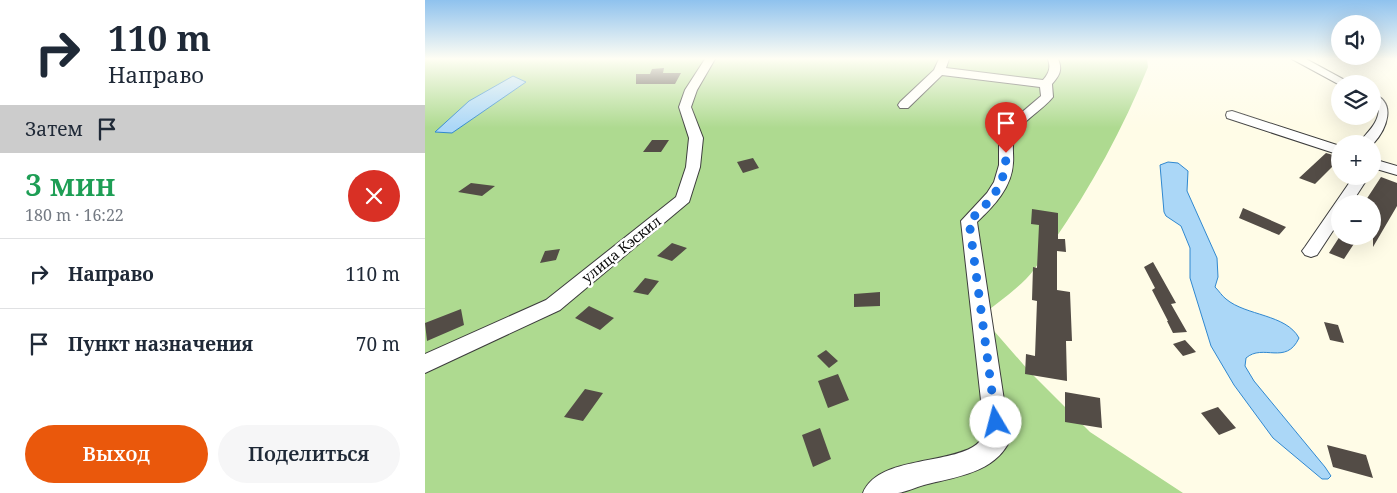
<!DOCTYPE html>
<html lang="ru">
<meta charset="utf-8">
<style>
:root{--surface:#fff;--page:#f6f6f7;--text:#1f2937;--muted:#747a83;--line:#e0e1e3;--accent:#ea580c}
body{margin:0;font-family:"Noto Serif",serif;background:var(--page);color:var(--text);height:100vh;display:flex;flex-direction:column;font-size:19px;white-space:nowrap}
*{box-sizing:border-box;margin:0}
p{font-size:16px;color:var(--muted)}
.icon{flex:none;width:28px;height:28px;fill:none;stroke:currentColor;stroke-width:2;stroke-linecap:round;stroke-linejoin:round}
.map{position:relative;flex:1;overflow:hidden}
.sheet{display:flex;flex-direction:column;background:var(--surface);width:425px}
.sheet>*{flex:none}
.guide{background:#fff;color:var(--text);overflow:hidden}
.controls{position:absolute;left:906px;top:15px;display:grid;gap:10px}
.controls a{display:grid;place-items:center;width:50px;height:50px;border-radius:50%;background:var(--surface);box-shadow:0 5px 20px #0002;font-size:25px}
.pin{position:absolute;display:grid;place-items:center;width:42px;height:42px;color:#fff;margin:-51px -21px;border-radius:50% 50% 50% 0;rotate:-45deg;box-shadow:0 0 5px #0007}
.pin .icon{rotate:45deg}
.me{position:absolute;width:55px;margin:-28px;rotate:352deg;stroke-linejoin:round;filter:drop-shadow(0 0 4px #0008)}
.turn{display:flex;align-items:center;gap:18px;height:105px;padding:0 25px;font-size:22px}
.turn .icon{width:65px;height:65px;stroke-width:2.5}
.turn b{display:block;font-size:35px;line-height:42px}
.then{display:flex;align-items:center;height:48px;padding:0 25px;background:#0003;gap:10px;font-size:19px}
.round{display:grid;place-items:center;flex:none;width:52px;height:52px;border-radius:26px;background:var(--page)}
.head{display:flex;align-items:center;justify-content:space-between;height:85px;padding:0 25px}
h1{font-size:30px;font-weight:600;line-height:38px;color:#1e9e55}
.primary-button{display:flex;gap:10px;margin-top:auto;padding:10px 25px}
.primary-button a{flex:1;height:58px;border-radius:30px;background:var(--accent);color:#fff;font-size:20px;font-weight:600;line-height:58px;text-align:center}
.primary-button a+a{background:var(--page);color:var(--text)}
ul{padding:0;list-style:none}
li{display:flex;align-items:center;gap:15px;height:70px;padding:0 25px;border-top:1px solid var(--line)}
li div{flex:1}
li b{display:block;font-size:19px}
li em{font-style:normal}
main{display:flex;flex:1;min-height:0}
.map>svg:first-child{display:block}
.forest{fill:#aeda90}
.water{fill:#abd7f7;stroke:#3088d0}
.building{fill:#534c46}
.lines{fill:none;stroke-linecap:round;stroke-linejoin:round}
.street-casing{stroke:#3d3d3d;stroke-width:2}
.street{fill:#fff;fill-rule:evenodd}
.route{stroke:#1a73e8;stroke-width:9;stroke-dasharray:0 16.2}
.labels{text-anchor:middle;dominant-baseline:central;stroke-width:5;stroke-linejoin:round;paint-order:stroke}
.street-label{font-size:14px;fill:#0a0a0a;stroke:#fff}
</style>
<main>
<section class="sheet">
<div class="guide">
<div class="turn"><svg class="icon" aria-label="right" viewBox="0 0 24 24"><path d="M7 20v-9h11M14 6l5 5-5 5"/></svg><div><b>110 m</b>Направо</div></div>
<div class="then">Затем<svg class="icon" aria-label="arrive" viewBox="0 0 24 24"><path d="M6 21V4h12l-3 4 3 4H6"/></svg></div>
</div>
<div class="head"><div><h1>3 мин</h1><p>180 m · 16:22</p></div><a class="round" style="background:#d93025;color:#fff"><svg class="icon" aria-label="close" viewBox="0 0 24 24"><path d="M6 6l12 12M18 6L6 18"/></svg></a></div>
<ul>
<li><svg class="icon" aria-label="right" viewBox="0 0 24 24"><path d="M7 20v-9h11M14 6l5 5-5 5"/></svg><div><b>Направо</b></div><em>110 m</em></li>
<li><svg class="icon" aria-label="arrive" viewBox="0 0 24 24"><path d="M6 21V4h12l-3 4 3 4H6"/></svg><div><b>Пункт назначения</b></div><em>70 m</em></li>
</ul>
<div class="primary-button"><a>Выход</a><a>Поделиться</a></div>
</section>
<div class="map">
<svg width="972" height="493" viewBox="0 0 972 493">
<rect width="100%" height="100%" fill="#fffce7"/>
<path class="forest" d="M 0,59 L 722,59 L 723,67 C 698,129 666,187 628,242 C 619,254 611,269 601,279 C 587,293 571,304 556,316 L 604,371 L 665,432 L 758,493 L 0,493 Z"/>
<path class="water" d="M 88,76 L 101,82 L 27,133 L 10,132 L 44,101 Z
M 743,162 L 753,163 L 763,171 L 762,191 L 792,258 L 793,277 L 790,287 C 794,291 797,296 801,299 C 821,316 861,314 874,338 C 861,366 838,343 821,358 L 820,366 L 829,381 L 900,467 L 906,476 L 903,479 L 897,479 L 848,438 L 809,385 L 786,346 L 765,278 L 765,248 L 756,226 L 741,216 L 739,212 L 735,165 Z"/>
<path class="building" d="M 239,68 L 238,73 L 256,73 L 250,84 L 211,84 L 211,74 L 225,74 L 227,69 Z
M 227,140 L 244,140 L 236,152 L 218,152 Z
M 901,153 L 915,157 L 915,159 L 890,184 L 874,178 Z
M 328,158 L 334,168 L 318,173 L 312,162 Z
M 956,177 L 972,183 L 972,206 L 948,247 L 948,204 L 939,203 Z
M 46,183 L 70,186 L 57,196 L 33,192 Z
M 818,208 L 861,227 L 854,235 L 814,218 Z
M 607,209 L 633,213 L 633,239 L 640,239 L 641,252 L 632,251 L 632,290 L 645,292 L 647,341 L 641,341 L 642,381 L 600,374 L 601,354 L 610,356 L 612,301 L 607,300 L 608,267 L 612,268 L 614,225 L 606,224 Z
M 915,236 L 934,236 L 919,259 L 904,253 Z
M 247,243 L 262,248 L 247,261 L 232,256 Z
M 135,249 L 131,260 L 115,263 L 120,251 Z
M 728,262 L 751,303 L 746,304 L 762,332 L 748,333 L 742,321 L 743,321 L 727,290 L 730,288 L 719,267 Z
M 220,278 L 234,281 L 223,295 L 208,292 Z
M 455,292 L 455,306 L 429,307 L 429,294 Z
M 164,306 L 189,318 L 175,330 L 150,318 Z
M 36,309 L 39,325 L 2,341 L 0,323 Z
M 899,322 L 913,325 L 919,343 L 905,340 Z
M 760,340 L 771,352 L 758,356 L 748,344 Z
M 401,350 L 413,361 L 404,368 L 392,356 Z
M 413,374 L 424,400 L 403,408 L 393,381 Z
M 160,389 L 178,393 L 158,421 L 139,417 Z
M 640,392 L 675,398 L 677,428 L 640,422 Z
M 793,407 L 811,428 L 794,435 L 776,413 Z
M 395,428 L 406,459 L 388,467 L 377,435 Z
M 902,445 L 941,455 L 948,478 L 908,467 Z"/>
<g class="lines">
<g class="street-casing">
<path id="street" d="M 280,59 L 290,59 L 272,90 L 266,107 L 278,138 L 275,167 L 264,202 L 135,310 L 0,373 L 0,354 L 121,300 L 251,197 L 261,167 L 264,138 L 254,107 L 260,90 Z
M 514,59 L 524,59 L 521,68 L 618,80 C 624,73 626,68 623,59 L 633,59 C 638,70 634,76 627,84 L 628,97 C 617,111 598,119 590,136 C 586,145 589,154 588,163 C 587,187 569,206 552,222 L 585,440 C 570,473 530,477 499,485 C 491,487 481,492 473,493 C 462,493 449,493 438,493 C 452,458 517,464 546,448 C 551,446 556,440 560,436 L 536,221 L 562,193 L 569,182 L 574,165 L 574,141 L 579,132 L 590,118 L 616,96 L 615,87 L 517,75 L 483,108 L 475,108 L 473,105 L 475,102 L 509,70 Z
M 867,59 L 881,59 L 927,84 L 915,84 L 915,85 Z
M 948,94 C 972,102 962,129 948,144 L 933,144 C 942,132 954,124 954,107 L 948,103 Z
M 807,111 L 915,146 L 915,155 L 802,118 L 801,115 L 802,112 Z
M 948,159 L 972,166 L 972,175 L 948,168 Z
M 929,176 L 944,176 L 926,204 L 915,204 L 915,220 L 892,255 L 886,257 L 880,255 L 877,251 L 880,247 Z"/>
</g>
<use href="#street" class="street"/>
</g>
<linearGradient id="sky" x2="0" y2="1"><stop stop-color="#8fc2ee"/><stop offset="0.46" stop-color="#fffef4"/><stop offset="1" stop-color="#fffef4" stop-opacity="0"/></linearGradient>
<rect width="972" height="128" fill="url(#sky)"/>
<g class="lines">
<path class="route" d="M 571,422 L 544,221 C 567,200 581,185 581,153"/>
</g>
<g class="labels">
<g class="street-label">
<text transform="translate(196 249) rotate(-39)">улица Кэскил</text>
</g>
</g>
</svg>
<div class="controls">
<a><svg class="icon" aria-label="sound" viewBox="0 0 24 24"><path d="M4 9h4l5-4v14l-5-4H4zM17 9q2 3 0 6"/></svg></a>
<a><svg class="icon" aria-label="layers" viewBox="0 0 24 24"><path d="M12 4l9 5-9 5-9-5zM3 14l9 5 9-5"/></svg></a>
<a>+</a>
<a>−</a>
</div>
<div class="pin" style="left:581px;top:153px;background:#d93025"><svg class="icon" aria-label="arrive" viewBox="0 0 24 24"><path d="M6 21V4h12l-3 4 3 4H6"/></svg></div>
<svg class="me" style="left:571px;top:422px" viewBox="-20 -20 40 40"><circle r="19" fill="#fff"/><path d="M0-13L10 11 0 6-10 11z" fill="#1a73e8"/></svg>
</div>
</main>
